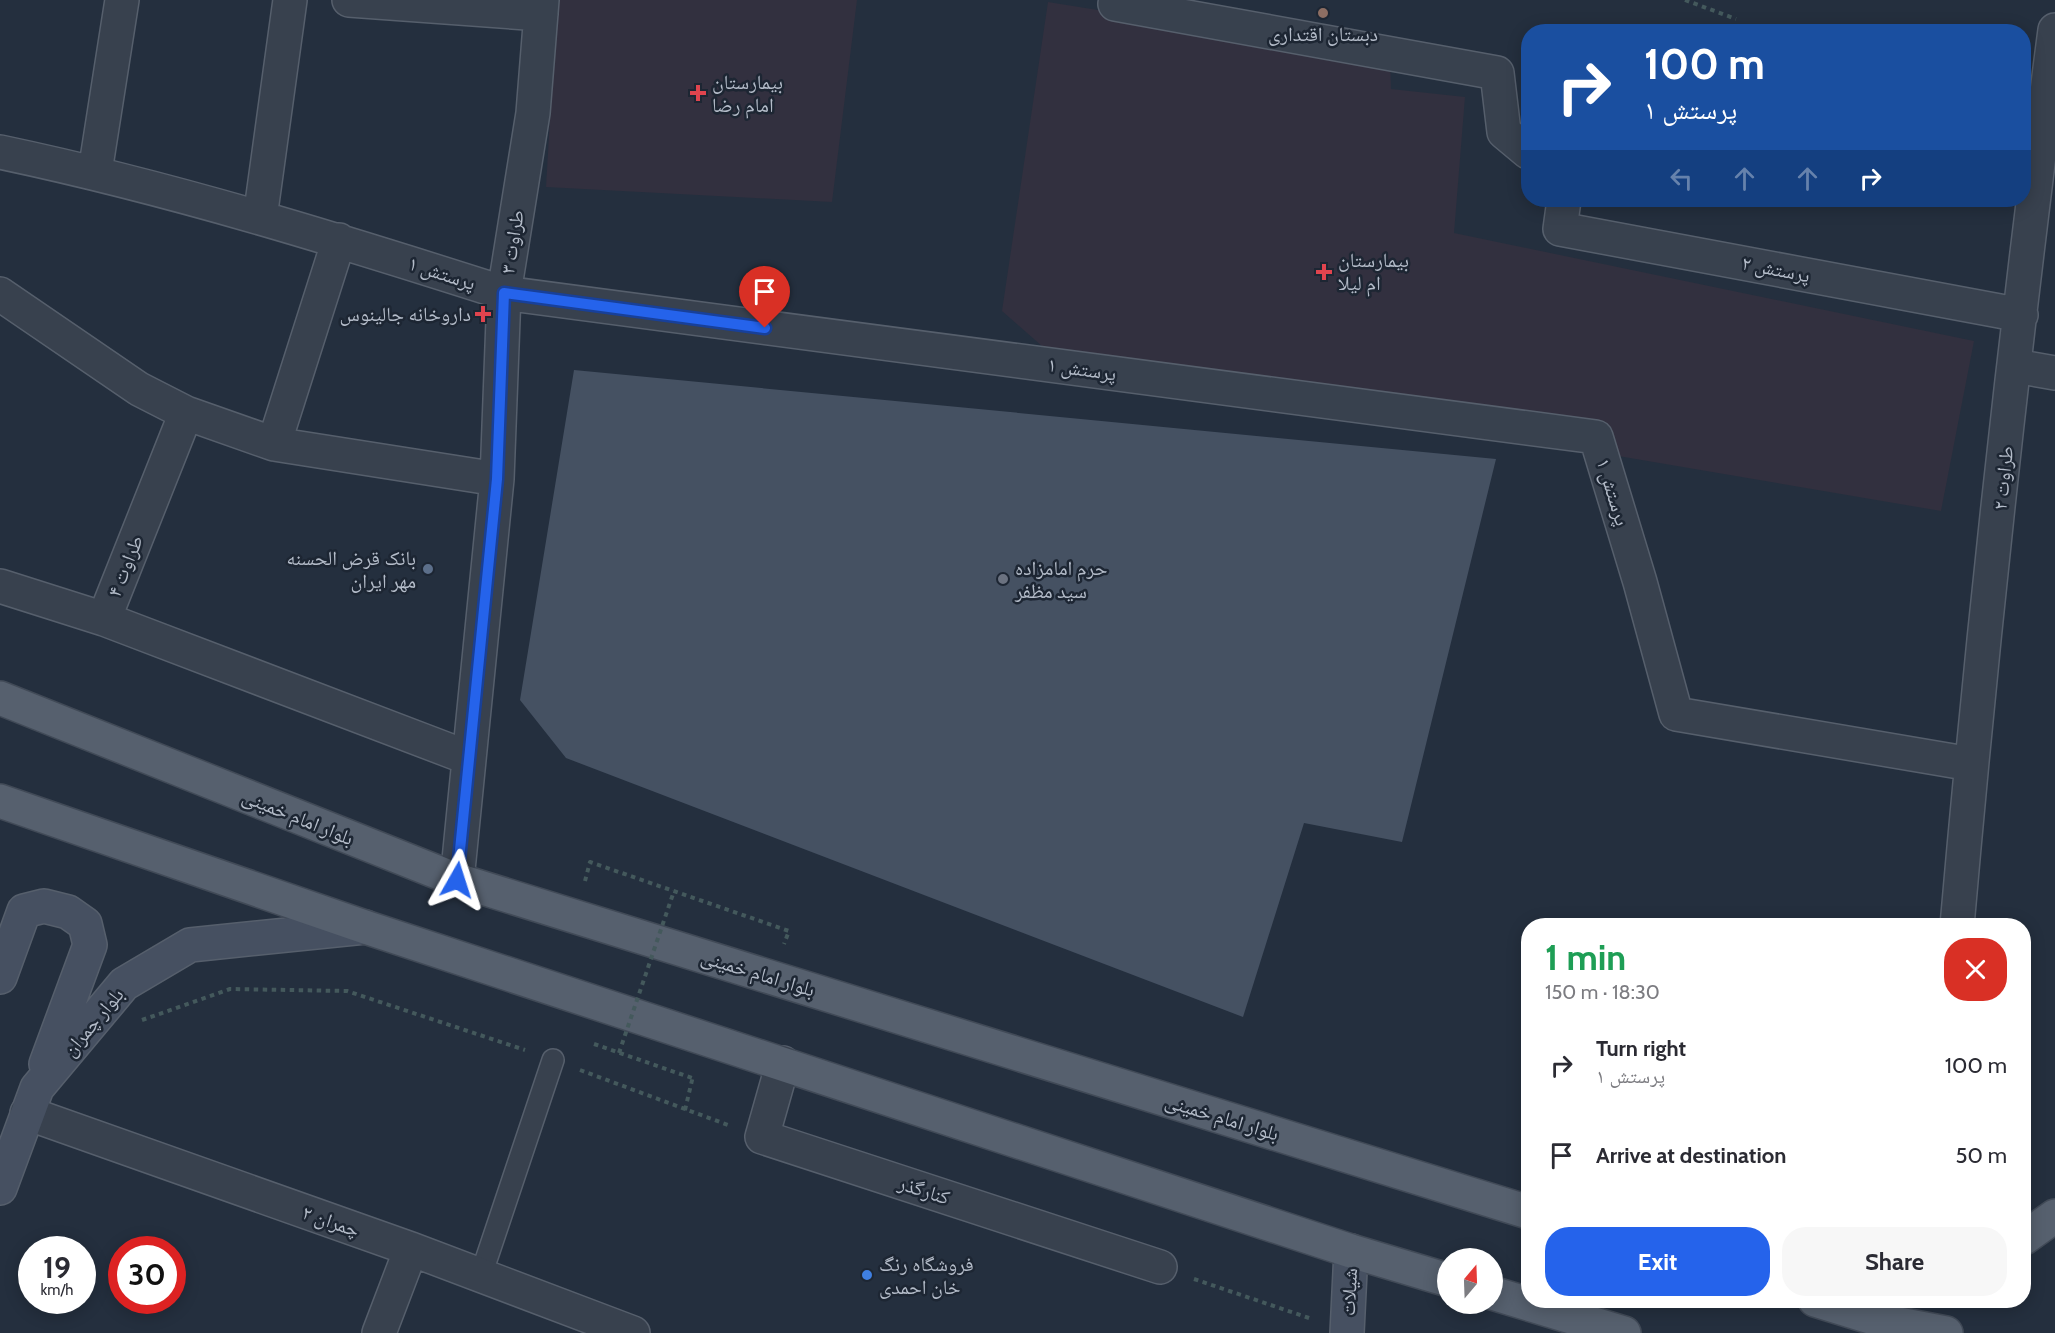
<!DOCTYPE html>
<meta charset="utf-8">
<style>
:root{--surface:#fff;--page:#f7f7f7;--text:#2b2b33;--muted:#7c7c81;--accent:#2563eb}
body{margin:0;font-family:Cabin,"Noto Naskh Arabic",sans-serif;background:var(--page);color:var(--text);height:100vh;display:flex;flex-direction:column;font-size:22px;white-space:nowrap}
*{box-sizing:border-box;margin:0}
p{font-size:20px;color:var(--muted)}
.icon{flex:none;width:33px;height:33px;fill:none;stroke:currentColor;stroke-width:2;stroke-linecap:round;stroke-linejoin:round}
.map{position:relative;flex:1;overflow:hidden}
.sheet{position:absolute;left:1521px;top:918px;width:510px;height:390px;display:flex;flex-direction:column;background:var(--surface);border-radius:24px;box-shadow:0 3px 15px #0003}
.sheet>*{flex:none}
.guide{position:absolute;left:1521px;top:24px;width:510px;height:183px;border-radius:24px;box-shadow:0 3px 15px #0003;background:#1a4fa0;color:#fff;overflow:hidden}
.needle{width:39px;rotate:19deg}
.buttons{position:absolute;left:1437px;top:1248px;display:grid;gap:12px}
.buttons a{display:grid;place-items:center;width:66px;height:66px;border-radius:50%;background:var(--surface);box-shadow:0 3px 15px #0003;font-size:30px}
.speed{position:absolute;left:18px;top:1236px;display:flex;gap:12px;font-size:30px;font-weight:700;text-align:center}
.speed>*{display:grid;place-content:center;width:78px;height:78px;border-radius:50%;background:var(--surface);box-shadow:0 3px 15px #0003;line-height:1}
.speed small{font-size:15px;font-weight:400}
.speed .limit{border:9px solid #d22;background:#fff;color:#111}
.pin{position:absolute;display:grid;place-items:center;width:51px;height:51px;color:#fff;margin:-62px -26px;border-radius:50% 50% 50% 0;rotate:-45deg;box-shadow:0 0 6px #0007}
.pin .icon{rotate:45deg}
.me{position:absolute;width:66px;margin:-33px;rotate:6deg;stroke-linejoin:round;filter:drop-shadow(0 0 4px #0008)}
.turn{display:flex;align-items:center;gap:21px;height:126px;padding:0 24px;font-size:27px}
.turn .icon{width:78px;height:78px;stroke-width:2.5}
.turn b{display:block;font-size:42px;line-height:51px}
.lanes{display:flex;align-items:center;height:57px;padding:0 24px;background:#0003;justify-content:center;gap:30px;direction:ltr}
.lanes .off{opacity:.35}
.round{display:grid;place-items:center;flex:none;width:63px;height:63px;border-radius:24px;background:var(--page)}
.headline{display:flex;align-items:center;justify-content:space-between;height:102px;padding:0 24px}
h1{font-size:36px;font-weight:700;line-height:45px;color:#1e9e55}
.action{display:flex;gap:12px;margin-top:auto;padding:12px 24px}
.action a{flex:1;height:69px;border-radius:24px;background:var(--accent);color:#fff;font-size:24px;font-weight:700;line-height:69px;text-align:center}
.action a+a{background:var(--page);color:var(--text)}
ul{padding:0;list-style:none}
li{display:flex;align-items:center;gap:18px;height:90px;padding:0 24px}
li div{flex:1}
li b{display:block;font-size:22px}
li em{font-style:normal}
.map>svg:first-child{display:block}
.medical{fill:#32303f}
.building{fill:#455162}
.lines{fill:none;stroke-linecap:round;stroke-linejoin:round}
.lane-casing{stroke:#565f6c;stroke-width:24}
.street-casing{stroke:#565f6c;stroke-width:36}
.secondary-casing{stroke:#565f6c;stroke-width:36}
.primary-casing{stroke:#414a57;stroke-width:36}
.path{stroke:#44595c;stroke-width:4;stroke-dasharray:4.5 4.5;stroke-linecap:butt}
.lane{stroke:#38414e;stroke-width:21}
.street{stroke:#38414e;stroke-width:33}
.secondary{stroke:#465061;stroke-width:33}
.primary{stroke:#56606e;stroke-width:33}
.path-bridge{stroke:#44595c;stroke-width:4;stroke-dasharray:4.5 4.5;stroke-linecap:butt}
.route-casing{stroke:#184099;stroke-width:15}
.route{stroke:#2563eb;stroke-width:10}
.education-dot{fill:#8d6e63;stroke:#1d2633;stroke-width:2}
.health-dot{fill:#e0444e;stroke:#1d2633;stroke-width:2}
.service-dot{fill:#5c6f8a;stroke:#1d2633;stroke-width:2}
.worship-dot{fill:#6b7280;stroke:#1d2633;stroke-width:2}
.shop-dot{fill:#3f7fe0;stroke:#1d2633;stroke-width:2}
.labels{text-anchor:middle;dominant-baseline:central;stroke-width:5;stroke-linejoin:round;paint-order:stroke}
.poi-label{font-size:20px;fill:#b4bcc9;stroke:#1d2633;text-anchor:start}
.street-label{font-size:20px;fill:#b4bcc9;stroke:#1d2633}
</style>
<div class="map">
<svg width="2055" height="1333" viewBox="0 0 2055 1333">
<rect width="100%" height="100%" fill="#242f3e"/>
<path class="medical" d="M 557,0 L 857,0 L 832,202 L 546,187 Z
M 1048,2 L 1390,57 L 1391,89 L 1465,97 L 1454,233 L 1974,341 L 1941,511 L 1059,361 L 1002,311 Z"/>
<path class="building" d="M 574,370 L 1496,459 L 1402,842 L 1304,823 L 1243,1017 L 566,758 L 520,700 Z"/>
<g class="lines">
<g class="lane-casing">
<path id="lane" d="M 481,1275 L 553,1060"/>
</g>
<g class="street-casing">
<path id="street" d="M 349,0 L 541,14
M 1115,4 L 1497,73 L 1504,132 L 1528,152
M 0,152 C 171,188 338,240 504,293 L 1596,437 L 1640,582 L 1676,714 L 1971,764
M 95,172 L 122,0
M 1564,200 L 1560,229 L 2021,315
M 260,218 L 290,0
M 0,294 L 139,389 L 186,413 L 104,619 L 0,586
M 2015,366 L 2055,373
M 186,413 L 274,444 L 339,240
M 274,444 L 497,479
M 104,619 L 469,758
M 457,880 L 497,479 L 504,293 L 533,113 L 542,0
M 1957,926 C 1983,627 2016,328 2055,30
M 783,1063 L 762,1137 L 1160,1267
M 27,1113 L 411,1249 L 633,1333
M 379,1333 L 411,1249"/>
</g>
<g class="secondary-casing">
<path id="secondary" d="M 0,977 L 24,911 L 44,906 L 68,912 L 85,924 L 90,945 L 46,1064
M 0,1188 L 37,1088 L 124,984 L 190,945 L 365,927
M 1347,1333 L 1351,1251"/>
</g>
<g class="primary-casing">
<path id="primary" d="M 0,698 L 457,880 L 1528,1212
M 0,801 L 365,927 L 1351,1251 L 1448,1280
M 2024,1238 L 2055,1216
M 1492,1293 L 1624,1333
M 1815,1300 L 1883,1321 L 1946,1333"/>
</g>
<path class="path" d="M 1685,0 L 1736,19
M 585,881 L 590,862 L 789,931 L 784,944
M 142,1020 L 230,989 L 347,991 L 525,1050
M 594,1044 L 692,1078
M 580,1070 L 728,1125
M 685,1110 L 693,1076
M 1194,1279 L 1312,1319"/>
<use href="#lane" class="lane"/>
<use href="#street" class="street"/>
<use href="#secondary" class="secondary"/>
<use href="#primary" class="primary"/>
<path class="path-bridge" d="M 619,1053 L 674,891"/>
</g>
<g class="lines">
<g class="route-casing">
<path id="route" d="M 457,880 L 497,479 L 504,293 L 765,328"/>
</g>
<use href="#route" class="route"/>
</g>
<circle class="education-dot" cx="1323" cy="13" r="6"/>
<g class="health-dot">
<path d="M695 84h6v6h6v6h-6v6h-6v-6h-6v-6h6z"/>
<path d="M1321 263h6v6h6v6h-6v6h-6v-6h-6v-6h6z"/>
<path d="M480 305h6v6h6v6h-6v6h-6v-6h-6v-6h6z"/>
</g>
<circle class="service-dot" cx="428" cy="569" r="6"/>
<circle class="worship-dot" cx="1003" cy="579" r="6"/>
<circle class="shop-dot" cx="867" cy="1275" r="6"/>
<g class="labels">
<g class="poi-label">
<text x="1323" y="34" text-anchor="middle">دبستان اقتداری</text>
<text x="712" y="82">بیمارستان<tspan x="712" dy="23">امام رضا</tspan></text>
<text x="1338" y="260">بیمارستان<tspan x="1338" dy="23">ام لیلا</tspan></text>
<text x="471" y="314" text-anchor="end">داروخانه جالینوس</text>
<text x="416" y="558" text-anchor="end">بانک قرض الحسنه<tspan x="416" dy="23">مهر ایران</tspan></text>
<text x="1015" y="568">حرم امامزاده<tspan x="1015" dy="23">سید مظفر</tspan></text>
<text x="879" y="1264">فروشگاه رنگ<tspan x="879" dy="23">خان احمدی</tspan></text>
</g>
<g class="street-label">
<text transform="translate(512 242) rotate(-81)">طراوت ۳</text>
<text transform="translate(1776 269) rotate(11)">پرستش ۲</text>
<text transform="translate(442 273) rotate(18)">پرستش ۱</text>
<text transform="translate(1082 369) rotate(8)">پرستش ۱</text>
<text transform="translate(2003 478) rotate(-84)">طراوت ۲</text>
<text transform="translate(1613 492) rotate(73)">پرستش ۱</text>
<text transform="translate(125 566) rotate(-68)">طراوت ۴</text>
<text transform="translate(298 817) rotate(22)">بلوار امام خمینی</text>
<text transform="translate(758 973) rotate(17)">بلوار امام خمینی</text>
<text transform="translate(93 1022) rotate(-50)">بلوار چمران</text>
<text transform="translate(1222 1117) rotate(17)">بلوار امام خمینی</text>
<text transform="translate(924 1190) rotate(18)">کنارگذر</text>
<text transform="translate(331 1221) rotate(19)">چمران ۲</text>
<text transform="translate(1349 1292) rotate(-87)">شیلات</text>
</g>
</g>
</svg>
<div class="buttons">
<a><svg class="needle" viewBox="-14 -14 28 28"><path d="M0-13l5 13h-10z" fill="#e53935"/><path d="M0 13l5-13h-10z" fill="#7c7c81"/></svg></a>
</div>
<div class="speed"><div>19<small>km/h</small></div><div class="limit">30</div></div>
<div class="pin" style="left:765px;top:328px;background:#d93025"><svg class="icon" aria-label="arrive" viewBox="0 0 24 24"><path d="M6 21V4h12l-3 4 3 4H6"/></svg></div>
<svg class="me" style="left:457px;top:880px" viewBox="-20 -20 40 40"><path d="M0-17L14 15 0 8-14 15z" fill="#2563eb" stroke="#fff" stroke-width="4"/></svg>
<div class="guide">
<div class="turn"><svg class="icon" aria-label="right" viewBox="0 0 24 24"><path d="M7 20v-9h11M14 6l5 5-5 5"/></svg><div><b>100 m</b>پرستش ۱</div></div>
<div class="lanes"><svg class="icon off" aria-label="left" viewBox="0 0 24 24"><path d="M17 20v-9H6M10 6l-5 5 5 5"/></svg><svg class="icon off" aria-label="ahead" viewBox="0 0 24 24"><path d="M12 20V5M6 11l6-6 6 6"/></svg><svg class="icon off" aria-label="ahead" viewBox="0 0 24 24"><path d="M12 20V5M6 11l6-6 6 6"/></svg><svg class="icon" aria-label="right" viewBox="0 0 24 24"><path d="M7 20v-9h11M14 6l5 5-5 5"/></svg></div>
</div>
<section class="sheet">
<div class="headline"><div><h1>1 min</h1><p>150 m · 18:30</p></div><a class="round" style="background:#d93025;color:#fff"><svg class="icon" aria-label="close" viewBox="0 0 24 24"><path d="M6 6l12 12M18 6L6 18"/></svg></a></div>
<ul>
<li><svg class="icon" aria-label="right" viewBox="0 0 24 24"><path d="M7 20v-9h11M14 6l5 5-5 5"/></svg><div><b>Turn right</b><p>پرستش ۱</p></div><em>100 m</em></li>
<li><svg class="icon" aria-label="arrive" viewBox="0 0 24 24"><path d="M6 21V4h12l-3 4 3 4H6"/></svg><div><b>Arrive at destination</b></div><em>50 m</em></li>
</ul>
<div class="action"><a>Exit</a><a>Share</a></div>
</section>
</div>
